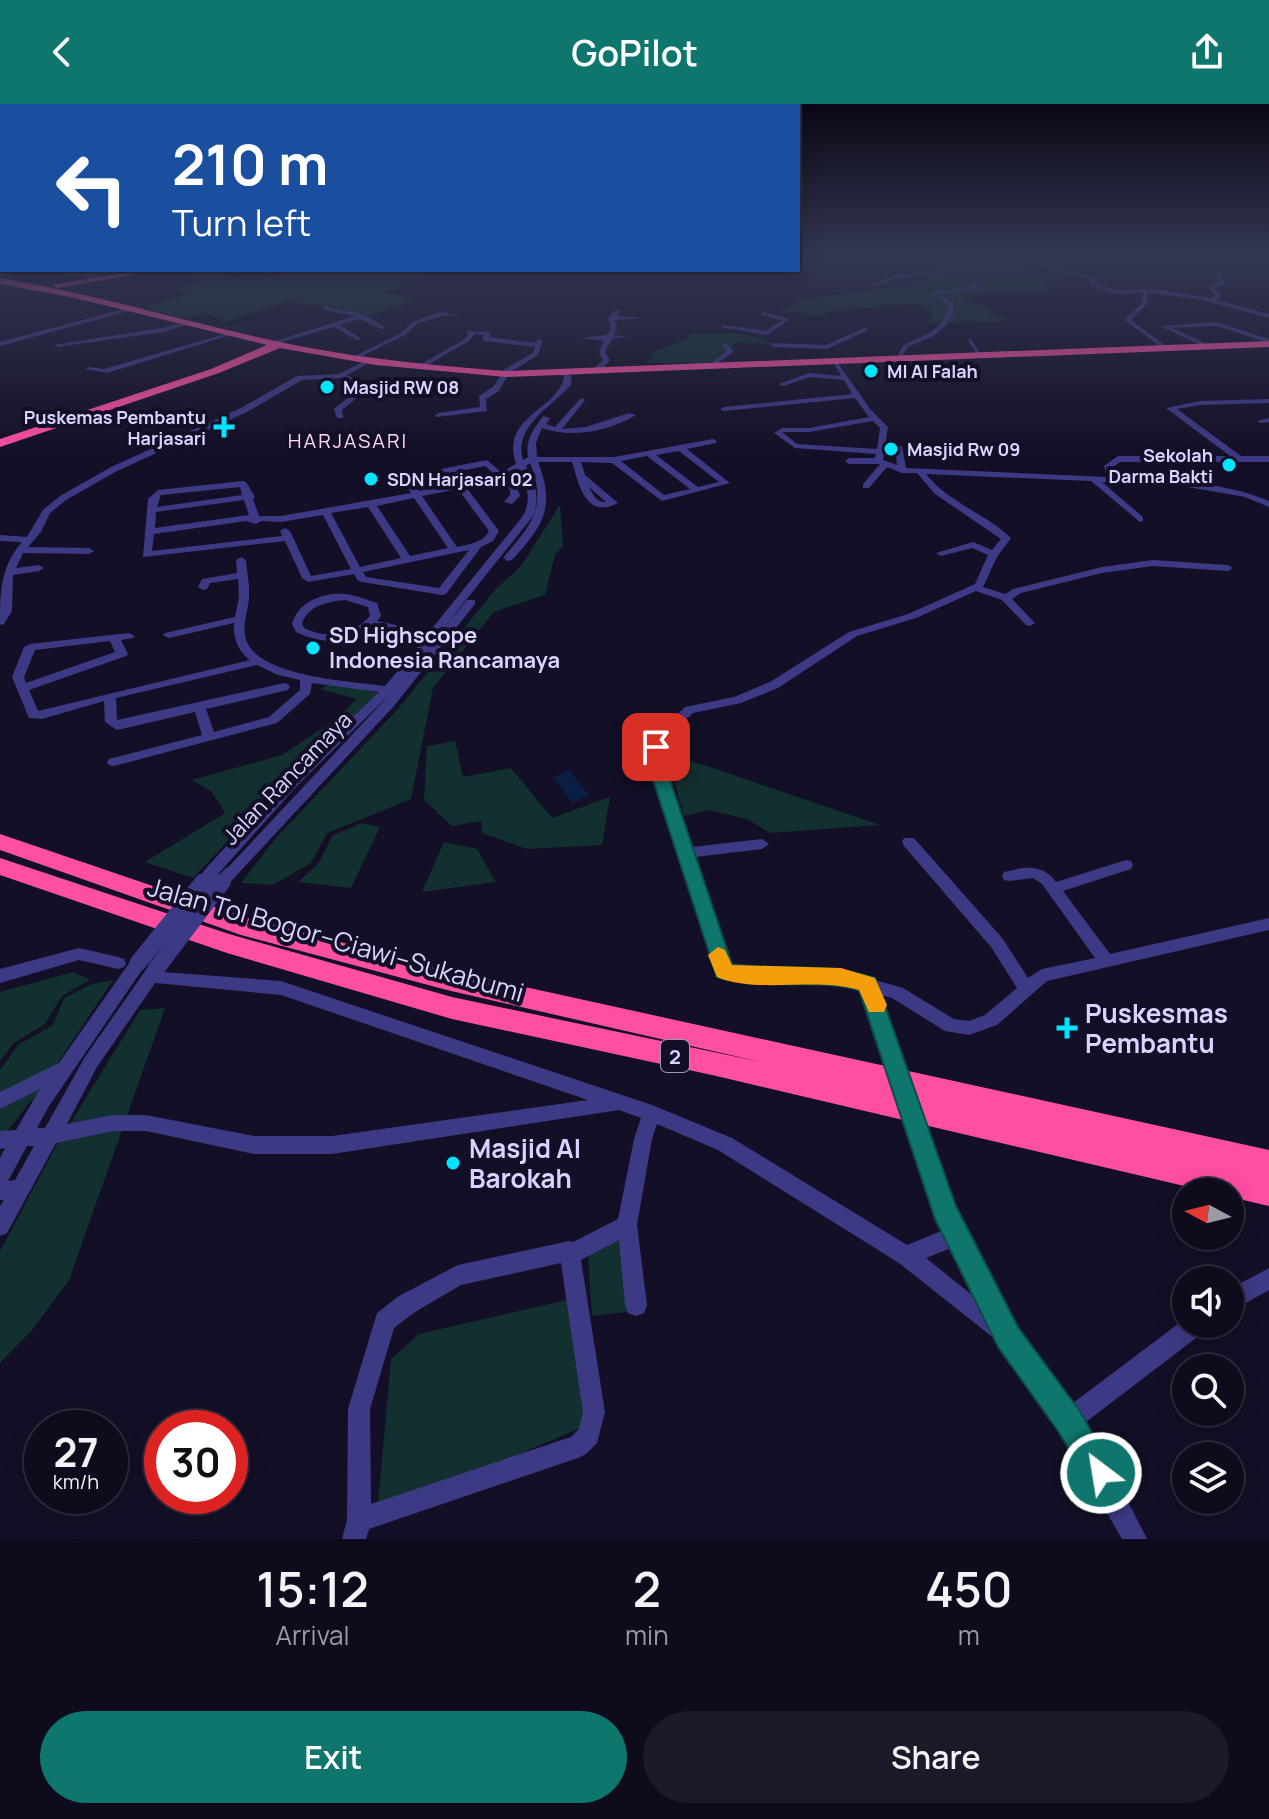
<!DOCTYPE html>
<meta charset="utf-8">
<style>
:root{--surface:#0e0b1c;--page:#1c1929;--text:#f1f3f6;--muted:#9b9ba3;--line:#2e2b3b;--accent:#0f766e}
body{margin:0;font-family:Manrope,sans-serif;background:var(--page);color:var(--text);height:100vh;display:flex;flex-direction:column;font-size:30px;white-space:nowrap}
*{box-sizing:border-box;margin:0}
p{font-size:26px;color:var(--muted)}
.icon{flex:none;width:44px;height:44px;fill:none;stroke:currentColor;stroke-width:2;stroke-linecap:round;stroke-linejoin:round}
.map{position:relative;height:1435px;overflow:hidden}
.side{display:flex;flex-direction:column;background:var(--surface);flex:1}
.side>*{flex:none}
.hud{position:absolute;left:0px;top:0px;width:800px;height:168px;box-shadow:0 4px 20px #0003,0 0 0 2px var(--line);background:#1a4fa0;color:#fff;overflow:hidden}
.needle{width:52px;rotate:277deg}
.controls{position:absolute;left:1172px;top:1074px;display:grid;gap:16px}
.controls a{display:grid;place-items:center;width:72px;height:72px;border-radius:50%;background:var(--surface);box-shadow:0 4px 20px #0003,0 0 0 2px var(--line);font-size:40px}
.speed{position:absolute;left:24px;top:1306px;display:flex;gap:16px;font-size:40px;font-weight:700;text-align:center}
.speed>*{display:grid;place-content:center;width:104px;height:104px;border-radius:50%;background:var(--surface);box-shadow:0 4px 20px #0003,0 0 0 2px var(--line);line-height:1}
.speed small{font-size:20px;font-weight:400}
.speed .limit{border:12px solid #d22;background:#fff;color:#111}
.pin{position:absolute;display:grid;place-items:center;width:68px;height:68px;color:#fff;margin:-34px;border-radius:16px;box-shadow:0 4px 12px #0006}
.me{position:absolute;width:88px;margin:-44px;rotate:329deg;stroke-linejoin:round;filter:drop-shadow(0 0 6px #0008)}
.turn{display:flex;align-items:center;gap:28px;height:168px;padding:0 40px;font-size:36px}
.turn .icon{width:104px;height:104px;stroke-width:2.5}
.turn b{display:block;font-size:56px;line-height:68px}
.eta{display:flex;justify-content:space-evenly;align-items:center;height:136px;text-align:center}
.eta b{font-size:48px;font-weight:600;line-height:56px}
.button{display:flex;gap:16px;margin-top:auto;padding:16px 40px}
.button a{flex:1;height:92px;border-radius:48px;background:var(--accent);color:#fff;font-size:32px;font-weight:600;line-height:92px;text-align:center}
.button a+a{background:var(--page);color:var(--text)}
header{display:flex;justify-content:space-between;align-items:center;height:104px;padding:0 40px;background:var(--accent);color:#fff;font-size:36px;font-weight:600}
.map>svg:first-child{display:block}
.green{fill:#12302f}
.water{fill:#0a1f44}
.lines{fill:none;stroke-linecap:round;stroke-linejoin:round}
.minor{fill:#3d3a85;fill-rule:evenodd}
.highway{fill:#ff4fa3;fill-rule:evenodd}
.minor-bridge-far1{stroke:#3d3a85;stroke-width:13}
.minor-bridge{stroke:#3d3a85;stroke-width:17}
.route{fill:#0f766e;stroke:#0a4d48;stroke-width:2}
.slow{fill:#f59e0b}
.poi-dot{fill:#00e5ff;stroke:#130f26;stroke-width:3}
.labels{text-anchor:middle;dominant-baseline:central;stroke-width:8;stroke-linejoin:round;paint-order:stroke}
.far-poi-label{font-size:18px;font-weight:bold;fill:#d9d4ff;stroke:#130f26;text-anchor:start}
.far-neighbourhood-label{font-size:20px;letter-spacing:2px;fill:#ffd6f0;stroke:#130f26}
.shield{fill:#130f26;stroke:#9e99be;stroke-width:2}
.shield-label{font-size:20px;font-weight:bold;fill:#d9d4ff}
.poi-label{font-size:22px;font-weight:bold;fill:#d9d4ff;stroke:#130f26;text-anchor:start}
.street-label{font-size:22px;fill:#d9d4ff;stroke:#130f26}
.near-street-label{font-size:26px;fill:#d9d4ff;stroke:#130f26}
.near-poi-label{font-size:26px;font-weight:bold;fill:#d9d4ff;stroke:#130f26;text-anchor:start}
</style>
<header><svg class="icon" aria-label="back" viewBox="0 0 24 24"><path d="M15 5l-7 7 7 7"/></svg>GoPilot<svg class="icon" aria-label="share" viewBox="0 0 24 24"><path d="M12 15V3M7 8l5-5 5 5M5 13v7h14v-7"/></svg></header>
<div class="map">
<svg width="1269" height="1435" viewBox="0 0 1269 1435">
<rect width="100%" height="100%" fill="#130f26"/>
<path class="green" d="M 1020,156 L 1041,173 L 1050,189 L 991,188 L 961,194 L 994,206 L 989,210 L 1009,215 L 998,218 L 926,219 L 933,208 L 915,200 L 830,207 L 820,212 L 779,206 L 796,202 L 799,196 L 931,178 L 921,171 Z
M 199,166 L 242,176 L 261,176 L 302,166 L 432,166 L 414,178 L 386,188 L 415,197 L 366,213 L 289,197 L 219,220 L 245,224 L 241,226 L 215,221 L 225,217 L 207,209 L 181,214 L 144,203 L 187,191 L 175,185 L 201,177 L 180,170 Z
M 737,229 L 768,236 L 769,240 L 734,239 L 732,248 L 707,259 L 645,259 L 653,254 L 650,249 L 689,234 L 690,230 Z
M 560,401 L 563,442 L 555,451 L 545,491 L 494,508 L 433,584 L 411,695 L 327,729 L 311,759 L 273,781 L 241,779 L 276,734 L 396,607 L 496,485 L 521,462 Z
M 332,579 L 380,589 L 242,722 L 193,774 L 145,758 L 225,709 L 212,688 L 192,676 L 282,651 L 333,617 L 357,595 L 320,585 Z
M 455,637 L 463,673 L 511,664 L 552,714 L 610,693 L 602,741 L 527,745 L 482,729 L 481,717 L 452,722 L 424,696 L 427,642 Z
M 680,653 L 880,721 L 770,729 L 747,715 L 708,706 L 684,712 L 674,677 Z
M 362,719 L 380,723 L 351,784 L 298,778 L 318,760 L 333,731 Z
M 444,738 L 477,745 L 496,778 L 422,788 Z
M 73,868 L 90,876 L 62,892 L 45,920 L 14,939 L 0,957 L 0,888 Z
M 113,876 L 53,966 L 48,983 L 29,999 L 7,1028 L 0,1029 L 0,966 L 18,941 L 53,921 L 64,894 L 92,880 Z
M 165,904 L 69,1176 L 33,1225 L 0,1259 L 0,1147 L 55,1044 L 140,906 Z
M 631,1132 L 635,1207 L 592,1212 L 588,1151 L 591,1143 Z
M 571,1195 L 585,1322 L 377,1411 L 391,1255 L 419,1230 Z"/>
<path class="water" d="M 569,666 L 589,691 L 573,699 L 553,674 Z"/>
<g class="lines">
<path class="minor" d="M 1008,151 L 1013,151 L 1016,155 L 1010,159 L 897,175 L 874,182 L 871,180 L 896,171 L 1008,156 Z
M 1020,151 L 1027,151 L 1051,162 L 1093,172 L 1097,175 L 1096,180 L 1117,186 L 1155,185 L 1209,194 L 1215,192 L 1209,183 L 1219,178 L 1216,175 L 1218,167 L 1223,166 L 1222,175 L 1226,179 L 1215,184 L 1221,193 L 1216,196 L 1269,210 L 1269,214 L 1198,195 L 1147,189 L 1148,199 L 1131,216 L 1166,242 L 1161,243 L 1124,216 L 1142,199 L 1143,189 L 1117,190 L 1091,182 L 1089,174 L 1047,164 Z
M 50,166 L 101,171 L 104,173 L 101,175 L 47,169 L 0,171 L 0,167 Z
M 177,166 L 186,166 L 187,167 L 173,171 Z
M 985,178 L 985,180 L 975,181 L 977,185 L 938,190 L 954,199 L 954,208 L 945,223 L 931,233 L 908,243 L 901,254 L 897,254 L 903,241 C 923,232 947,225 948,200 L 930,190 L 930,188 L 970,183 L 968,179 Z
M 131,203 L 133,206 L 0,242 L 0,238 Z
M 326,203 L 365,211 L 386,224 L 381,225 L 360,215 L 340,221 L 360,234 L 360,236 L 356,236 L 334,223 L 278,239 L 275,237 L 355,212 L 324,206 Z
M 616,206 L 621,207 L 616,212 L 646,214 L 615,216 L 617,224 L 614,231 L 628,233 L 612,235 L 605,248 L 610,256 L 600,268 L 594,268 L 594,264 L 603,256 L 599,248 L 604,237 L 580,234 L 607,231 L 611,224 L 608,214 Z
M 440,208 L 460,211 L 441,212 L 417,220 L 405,231 L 356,255 L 351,254 L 401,229 L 413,218 Z
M 763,208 L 790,215 L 767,231 L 720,223 L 723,221 L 766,227 L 782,216 L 761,211 Z
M 186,217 L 188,220 L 163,228 L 57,243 L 54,241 L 162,224 Z
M 1217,218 L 1269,235 L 1269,239 L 1217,222 L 1172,224 L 1207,240 L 1205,243 L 1160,222 Z
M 866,223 L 868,226 L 827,245 L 773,243 L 770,241 L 773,239 L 826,241 Z
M 235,227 L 240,228 L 107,269 L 85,265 L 89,263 L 104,265 Z
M 467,227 L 490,228 L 489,233 L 536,239 L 538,235 L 543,236 L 538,251 L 509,269 L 499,287 L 486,295 L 487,307 L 436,313 L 435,311 L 439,309 L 480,303 L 479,292 L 493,283 L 505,265 L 533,249 L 535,243 L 485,237 L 482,235 L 484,231 L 475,230 L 469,237 L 424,263 L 420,263 L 420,261 L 465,235 L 468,230 Z
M 967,235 L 971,235 L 981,251 L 977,251 Z
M 725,238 L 734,248 L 713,262 L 709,262 L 709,260 L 727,247 L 722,240 Z
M 371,254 L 376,255 L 347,271 L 354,275 L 353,281 L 366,286 L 342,306 L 343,314 L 337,314 L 334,305 L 356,287 L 346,284 L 346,276 L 341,274 L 302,276 L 247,308 L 117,367 L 66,396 L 50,409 L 41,428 L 28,443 L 89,444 L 94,447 L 89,450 L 23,449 L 16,464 L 39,461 L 44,464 L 39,467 L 13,471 L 12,507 L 4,520 L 0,521 C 0,490 0,463 22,438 L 0,437 L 0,431 L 27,433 L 43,406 L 60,392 L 111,363 L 241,304 L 297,272 L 339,270 Z
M 831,255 L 835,255 L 871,306 L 888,323 L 883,356 L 897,361 L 895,344 L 902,342 L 906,364 L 1107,373 L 1104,362 L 1118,352 L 1230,352 L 1166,304 L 1200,297 L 1269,295 L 1269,299 L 1200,301 L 1177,305 L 1241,352 L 1269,352 L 1269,358 L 1120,358 L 1113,363 L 1116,373 C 1167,376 1221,377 1269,397 L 1269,403 L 1245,393 L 1182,382 L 1102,378 L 1143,413 L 1143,417 L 1140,418 L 1091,377 L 926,370 C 949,399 985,409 1011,434 L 997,453 L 983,483 L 1005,490 L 1013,485 L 1102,463 L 1153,456 L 1228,461 L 1233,464 L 1228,467 L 1153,462 L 1102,469 L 1021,489 L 1012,495 L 1035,519 L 1030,522 L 1026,521 L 1002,496 L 976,487 L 916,514 L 857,532 L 778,584 L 741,599 L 693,609 L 675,626 L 661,648 L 692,743 L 762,735 L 769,740 L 762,745 L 695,753 L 730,862 L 763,866 L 841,866 L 903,884 L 954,915 L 969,917 L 985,911 L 1017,884 L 991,843 L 904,742 L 902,738 L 904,734 L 914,734 L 1003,835 L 1028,874 L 1042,865 L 1095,854 L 1042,780 L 1033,774 L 1009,777 L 1004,776 L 1002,772 L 1004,768 C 1024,763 1042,759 1056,778 L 1126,756 L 1131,757 L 1133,761 L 1131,765 L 1063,787 L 1110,850 L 1269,814 L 1269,826 L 1047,877 L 997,921 L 969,931 L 945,927 L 892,894 L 881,891 L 883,897 L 881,902 L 875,904 L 869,902 L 862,885 C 815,873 765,887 718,872 L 678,749 L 649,648 L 666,621 L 685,603 L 734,593 L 770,578 L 849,528 L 908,510 L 975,480 L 988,451 L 972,444 L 941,452 L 936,449 L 973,438 L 992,446 L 1001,435 L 935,390 L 917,369 L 902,369 L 887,363 L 869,384 L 863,384 L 863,380 L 880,360 L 849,360 L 845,357 L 849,354 L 875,354 L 876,350 L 795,344 L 774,329 L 782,324 L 809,324 L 869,313 L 855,294 L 724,307 L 720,305 L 724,303 L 852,290 L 844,276 L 810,273 L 783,282 L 779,280 L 809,269 L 841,272 ZM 873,317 L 880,324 L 877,345 L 797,340 L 782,328 L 809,328 Z
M 564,265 L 572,274 L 570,282 C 551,303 513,323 523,356 L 528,353 C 525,336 533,326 543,312 L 550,314 L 546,320 L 555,323 L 581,294 L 585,296 L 562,325 L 586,323 L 629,309 L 636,311 C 609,327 571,335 542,324 L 536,339 L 537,353 L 614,353 L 713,335 L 717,337 L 716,339 L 687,345 L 730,379 L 662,397 L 612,359 L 581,358 L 585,371 L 618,399 C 586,416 579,381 572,358 L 538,358 C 556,404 543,422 512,456 L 508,457 L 503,454 C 531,421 548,404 530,359 L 526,362 C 534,379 541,392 533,412 L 439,530 L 467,496 L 475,496 L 475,500 L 394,602 L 234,774 L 224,774 L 222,770 L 391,589 L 296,683 L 219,769 L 209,769 L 207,765 L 209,761 L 286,677 L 379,588 L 312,579 L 310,590 L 277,619 L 114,662 L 109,661 L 107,658 L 109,655 L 202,631 L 195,608 L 117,626 L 105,618 L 104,597 L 42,615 L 29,614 L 12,573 L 24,543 L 30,540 L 129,529 L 135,532 L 133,534 L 121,536 L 128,550 L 126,552 L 29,586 L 38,607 L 250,556 C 238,547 233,534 234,519 L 169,534 L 163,531 L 165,529 L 235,513 L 239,493 L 238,475 L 210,479 L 207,485 L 203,486 L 198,483 L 202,475 L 237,469 L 236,456 L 241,453 L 246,456 C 247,469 250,481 249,494 C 248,506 243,518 245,531 C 251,573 351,577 385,582 L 425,534 L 372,523 C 349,540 322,541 296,528 L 292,520 C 298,498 323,488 345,490 C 355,491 367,496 377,499 L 381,512 L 377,517 L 429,528 L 523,412 C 532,394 527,382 519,365 L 506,372 L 517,383 L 520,392 L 512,400 L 504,398 L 510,391 L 510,386 L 499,376 L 466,383 L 499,427 L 493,437 L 481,443 L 446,490 L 442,491 L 362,478 L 358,477 L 354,470 L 308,478 L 302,474 L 285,437 L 143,453 L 148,395 L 158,386 L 243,377 L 246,378 L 255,393 L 253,395 L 259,412 L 281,412 L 411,389 L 402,375 L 406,372 L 487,356 L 501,368 L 516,360 C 500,312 556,307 564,274 L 560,267 ZM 679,347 L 719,378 L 698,383 L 656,351 ZM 647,352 L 690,385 L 664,391 L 621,357 ZM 485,362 L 495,371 L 419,387 L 411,377 ZM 240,383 L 242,391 L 157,403 L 161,391 ZM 589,383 L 606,398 C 597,399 593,391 589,383 ZM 458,385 L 489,427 C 483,439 469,440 457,443 L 422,392 ZM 414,394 L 448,444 L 410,452 L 377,402 ZM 244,396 L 249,411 L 155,424 L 156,408 ZM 368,403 L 401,454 L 360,463 L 331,409 ZM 323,411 L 351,465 L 311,472 L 290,427 L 285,424 L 280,427 L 282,432 L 152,447 L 154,430 L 246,417 L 256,420 L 261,417 L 281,418 ZM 469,446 L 439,484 L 366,473 L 363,468 ZM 345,496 L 368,503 L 370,512 C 353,531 328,536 304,524 L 302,520 C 308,501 327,498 345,496 ZM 110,537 L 115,548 L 26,579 L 24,573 L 35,546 ZM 257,561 L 278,571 L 300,576 L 300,586 L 269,613 L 214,628 L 206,605 L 288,586 L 290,583 L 288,580 L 284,579 L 117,616 L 116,594 Z
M 1269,314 L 1269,318 L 1261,319 L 1257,317 Z
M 79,844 L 118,853 L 124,855 L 126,859 L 124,863 L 118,865 L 79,856 L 0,879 L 0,865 Z
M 138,853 L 144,855 L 146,859 L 144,863 L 49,1002 L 37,1024 L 45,1024 L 85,953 L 150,860 L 156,859 L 162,860 L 163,868 L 281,877 L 652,1001 L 732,1034 L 907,1141 L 944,1126 L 934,1102 L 918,1050 L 921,1044 L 928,1041 L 935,1044 L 953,1102 L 973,1145 L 999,1193 L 1069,1302 L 1186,1214 L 1186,1220 L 1207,1220 L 1204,1228 L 1082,1321 L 1118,1378 L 1147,1435 L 1122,1435 L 1072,1348 L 1005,1243 L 899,1159 L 718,1046 L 657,1020 L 652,1035 L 637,1121 L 647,1201 L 644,1209 L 636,1212 L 628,1209 L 625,1201 L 619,1136 L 581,1156 L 605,1308 L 597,1339 L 586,1350 L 578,1354 L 369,1425 L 366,1435 L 342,1435 L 347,1416 L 348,1305 L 377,1209 L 399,1192 L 458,1161 L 569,1137 L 573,1138 L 618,1115 L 634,1035 L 641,1014 L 619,1006 L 332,1050 L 254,1050 L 146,1027 L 113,1027 L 56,1039 L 7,1129 L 0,1132 L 0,1102 L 4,1096 L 0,1096 L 0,1054 L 5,1044 L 0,1045 L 0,1027 L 16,1026 L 40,985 L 0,1005 L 0,988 L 59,959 L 132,855 ZM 155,879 L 281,891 L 588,996 L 332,1032 L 254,1032 L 146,1011 L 113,1011 L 67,1020 L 97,963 ZM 27,1042 L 34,1042 L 15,1076 L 8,1077 ZM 951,1144 L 977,1195 L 926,1154 ZM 561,1159 L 583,1308 L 579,1325 L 571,1333 L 371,1400 L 370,1305 L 394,1224 L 415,1208 L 461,1181 Z
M 1269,1164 L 1269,1186 L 1230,1208 L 1230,1185 Z"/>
<path class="highway" d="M 140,166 L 162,166 L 57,184 L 52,181 Z
M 0,174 C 101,191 199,222 299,242 C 367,255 437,262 506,267 L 1269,237 L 1269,243 L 506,273 L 376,261 L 280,244 L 219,269 L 0,343 L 0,335 L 211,265 L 267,241 L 75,194 L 0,180 Z
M 0,730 L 244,813 L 447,866 L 1269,1046 L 1269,1102 L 1230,1093 L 1230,1088 L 1210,1088 L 712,971 L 452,915 L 227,849 L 0,771 L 0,754 L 229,830 L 452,893 L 761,958 L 447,886 L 241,831 L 0,746 Z"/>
<path class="minor-bridge-far1" d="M 202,780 L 214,765
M 221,780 L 229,770"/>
<path class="minor-bridge" d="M 138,859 L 203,778
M 156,865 L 222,778
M 875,897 L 928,1050"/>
</g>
<linearGradient id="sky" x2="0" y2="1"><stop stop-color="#0a0815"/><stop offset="0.43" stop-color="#333752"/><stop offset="1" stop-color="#333752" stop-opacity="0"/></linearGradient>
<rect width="1269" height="352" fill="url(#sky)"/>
<path class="route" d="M 656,638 L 665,643 L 669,673 L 732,860 C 781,867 827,858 875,874 L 956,1102 L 1018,1223 L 1079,1306 L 1116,1369 L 1112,1380 L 1101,1384 L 1090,1380 L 1058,1327 L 998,1243 L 935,1115 L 859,886 C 812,873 763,888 717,873 L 652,673 L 648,643 Z"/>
<path class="slow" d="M 718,843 L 725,846 L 732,861 L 841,864 L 875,874 L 887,901 L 884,908 L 869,908 L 859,886 C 814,873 766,889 722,875 L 717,873 L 708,851 Z"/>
<g class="poi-dot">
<circle cx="871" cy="267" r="8"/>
<circle cx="327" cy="283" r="8"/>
<path d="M220 311h8v8h8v8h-8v8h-8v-8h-8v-8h8z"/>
<circle cx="891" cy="345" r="8"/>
<circle cx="1229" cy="361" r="8"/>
<circle cx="371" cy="375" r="8"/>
<circle cx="313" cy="544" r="8"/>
<path d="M1063 912h8v8h8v8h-8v8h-8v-8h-8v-8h8z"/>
<circle cx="453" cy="1059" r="8"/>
</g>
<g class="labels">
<g class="far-poi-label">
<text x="887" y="267">MI Al Falah</text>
<text x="343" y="283">Masjid RW 08</text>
<text x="206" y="313" text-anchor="end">Puskemas Pembantu<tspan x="206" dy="21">Harjasari</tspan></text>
<text x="907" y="345">Masjid Rw 09</text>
<text x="1213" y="351" text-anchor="end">Sekolah<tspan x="1213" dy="21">Darma Bakti</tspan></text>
<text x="387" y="375">SDN Harjasari 02</text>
</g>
<g class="far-neighbourhood-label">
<text x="348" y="336">HARJASARI</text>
</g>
<rect class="shield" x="661" y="936" width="28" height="32" rx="6"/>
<g class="shield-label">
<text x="675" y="952">2</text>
</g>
<g class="poi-label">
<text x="329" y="531">SD Highscope<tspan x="329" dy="25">Indonesia Rancamaya</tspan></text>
</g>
<g class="street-label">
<text transform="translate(287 674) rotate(-46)">Jalan Rancamaya</text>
</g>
<g class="near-street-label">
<text transform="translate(336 835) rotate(16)">Jalan Tol Bogor–Ciawi–Sukabumi</text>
</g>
<g class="near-poi-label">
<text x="1085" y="909">Puskesmas<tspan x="1085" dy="30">Pembantu</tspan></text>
<text x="469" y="1044">Masjid Al<tspan x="469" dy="30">Barokah</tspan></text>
</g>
</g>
</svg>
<div class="controls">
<a><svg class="needle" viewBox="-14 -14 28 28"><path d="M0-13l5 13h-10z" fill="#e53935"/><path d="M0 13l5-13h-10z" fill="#9b9ba3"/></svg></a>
<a><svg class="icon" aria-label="sound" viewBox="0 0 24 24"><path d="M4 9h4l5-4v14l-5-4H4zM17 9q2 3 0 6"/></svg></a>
<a><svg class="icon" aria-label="search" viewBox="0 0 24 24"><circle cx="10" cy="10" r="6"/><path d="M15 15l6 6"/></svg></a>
<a><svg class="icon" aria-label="layers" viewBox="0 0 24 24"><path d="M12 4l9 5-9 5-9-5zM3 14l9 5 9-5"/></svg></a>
</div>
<div class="speed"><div>27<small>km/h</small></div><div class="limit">30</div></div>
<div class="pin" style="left:656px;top:643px;background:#d93025"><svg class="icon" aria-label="arrive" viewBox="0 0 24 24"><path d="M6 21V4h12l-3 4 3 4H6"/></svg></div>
<svg class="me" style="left:1101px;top:1369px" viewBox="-20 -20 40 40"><circle r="17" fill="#0f766e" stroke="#fff" stroke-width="3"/><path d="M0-11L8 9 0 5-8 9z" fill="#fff"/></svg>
<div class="hud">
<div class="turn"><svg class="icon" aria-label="left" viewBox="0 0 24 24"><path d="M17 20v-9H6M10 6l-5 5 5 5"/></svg><div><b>210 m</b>Turn left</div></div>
</div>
</div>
<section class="side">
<div class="eta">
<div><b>15:12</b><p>Arrival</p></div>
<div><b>2</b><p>min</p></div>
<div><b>450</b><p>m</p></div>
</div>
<div class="button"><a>Exit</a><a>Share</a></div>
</section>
